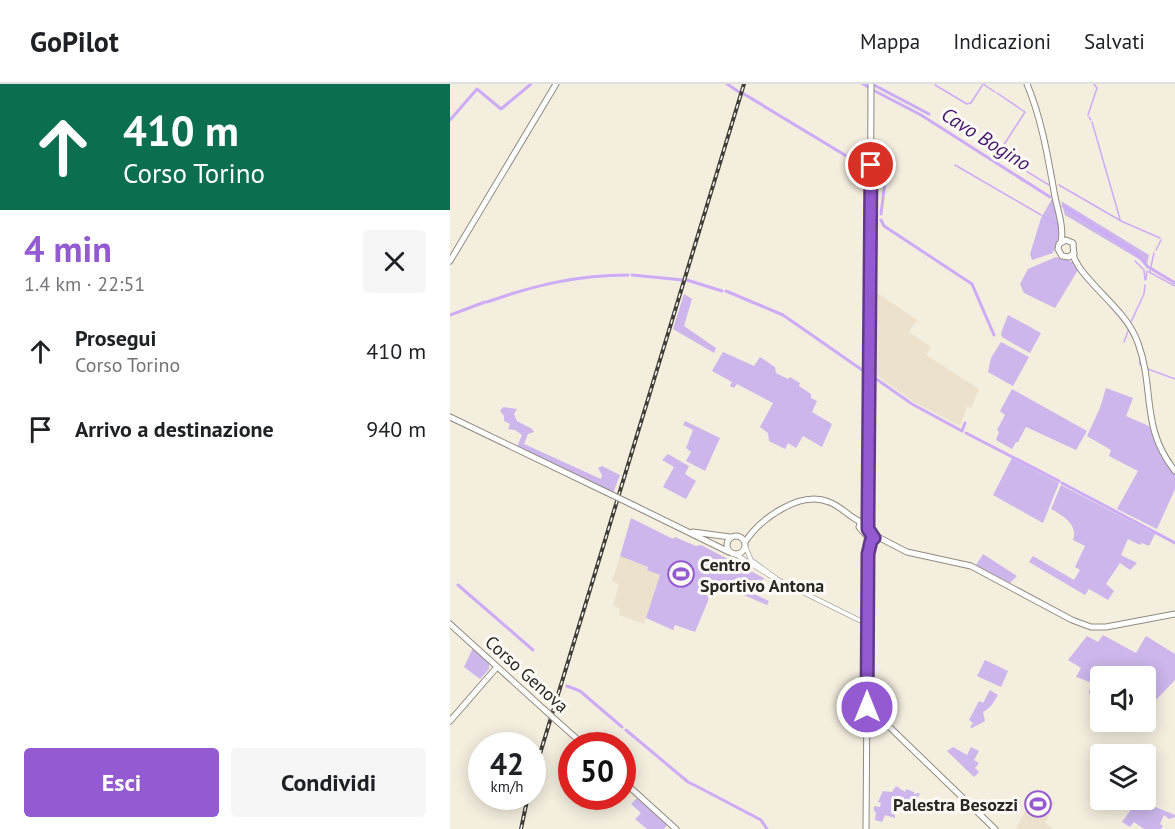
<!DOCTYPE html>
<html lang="it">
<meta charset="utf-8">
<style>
:root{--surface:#fff;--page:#f6f6f6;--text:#202124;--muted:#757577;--line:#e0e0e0;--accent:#945ad1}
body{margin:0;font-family:"PT Sans",sans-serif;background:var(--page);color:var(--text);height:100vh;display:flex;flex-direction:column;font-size:22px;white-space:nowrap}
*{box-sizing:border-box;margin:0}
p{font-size:20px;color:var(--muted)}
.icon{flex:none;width:33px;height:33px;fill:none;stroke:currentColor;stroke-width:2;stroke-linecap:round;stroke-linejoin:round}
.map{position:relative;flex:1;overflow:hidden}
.details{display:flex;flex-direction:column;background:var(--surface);width:450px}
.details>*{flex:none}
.hud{background:#0b6e4f;color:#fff;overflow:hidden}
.buttons{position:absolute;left:640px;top:582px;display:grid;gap:12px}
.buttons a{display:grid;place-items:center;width:66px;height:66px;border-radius:6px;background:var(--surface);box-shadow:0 3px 15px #0003;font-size:30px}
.speed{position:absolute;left:18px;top:648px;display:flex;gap:12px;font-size:30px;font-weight:700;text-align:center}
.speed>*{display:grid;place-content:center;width:78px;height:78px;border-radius:50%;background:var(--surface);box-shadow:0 3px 15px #0003;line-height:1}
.speed small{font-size:15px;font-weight:400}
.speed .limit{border:9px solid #d22;background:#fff;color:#111}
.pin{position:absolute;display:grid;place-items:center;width:51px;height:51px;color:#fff;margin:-26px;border:3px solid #fff;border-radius:50%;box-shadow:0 2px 6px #0007}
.me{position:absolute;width:66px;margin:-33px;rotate:0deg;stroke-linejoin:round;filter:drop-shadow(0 0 4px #0008)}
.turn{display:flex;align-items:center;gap:21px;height:126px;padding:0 24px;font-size:27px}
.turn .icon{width:78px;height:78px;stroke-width:2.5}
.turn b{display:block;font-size:42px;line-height:51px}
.round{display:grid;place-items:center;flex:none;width:63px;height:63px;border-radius:6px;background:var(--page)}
.overview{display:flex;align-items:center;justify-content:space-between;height:102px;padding:0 24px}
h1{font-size:36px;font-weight:600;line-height:45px;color:var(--accent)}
.action{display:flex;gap:12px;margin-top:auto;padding:12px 24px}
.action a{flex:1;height:69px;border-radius:6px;background:var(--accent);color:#fff;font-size:24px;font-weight:600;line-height:69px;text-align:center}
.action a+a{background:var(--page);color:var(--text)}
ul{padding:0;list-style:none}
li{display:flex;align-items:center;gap:18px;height:78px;padding:0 24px}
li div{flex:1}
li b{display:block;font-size:22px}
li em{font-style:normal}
header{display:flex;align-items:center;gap:36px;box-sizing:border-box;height:84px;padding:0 30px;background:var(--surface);border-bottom:2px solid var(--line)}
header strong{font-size:28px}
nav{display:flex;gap:33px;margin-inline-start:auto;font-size:21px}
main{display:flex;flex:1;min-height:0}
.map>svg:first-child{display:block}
.built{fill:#ebe1cc}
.green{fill:#ccb6ec}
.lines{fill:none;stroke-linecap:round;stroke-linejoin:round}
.stream{stroke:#ccacf6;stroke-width:1.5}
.canal{stroke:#ccacf6;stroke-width:3}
.minor-casing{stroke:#918b7e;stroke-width:5}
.major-casing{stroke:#918b7e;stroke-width:7}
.minor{stroke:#fff;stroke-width:4}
.major{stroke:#fff;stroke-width:5}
.rail-casing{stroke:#413e38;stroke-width:4}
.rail{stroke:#fefbf6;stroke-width:1.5;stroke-dasharray:4.5;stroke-linecap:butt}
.major-bridge-casing{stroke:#918b7e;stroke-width:7;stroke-linecap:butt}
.major-bridge{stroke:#fff;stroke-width:5}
.route-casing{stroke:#603a88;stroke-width:15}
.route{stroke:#945ad1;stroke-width:10}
.labels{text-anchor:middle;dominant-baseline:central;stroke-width:6;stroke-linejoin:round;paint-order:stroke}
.poi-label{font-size:18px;font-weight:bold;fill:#2b2823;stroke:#fefbf6;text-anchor:start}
.street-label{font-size:18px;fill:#2b2823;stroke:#fefbf6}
.water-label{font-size:20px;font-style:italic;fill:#43166b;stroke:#fefbf6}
</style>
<header>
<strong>GoPilot</strong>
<nav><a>Mappa</a><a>Indicazioni</a><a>Salvati</a></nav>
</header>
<main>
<section class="details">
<div class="hud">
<div class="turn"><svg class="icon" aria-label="ahead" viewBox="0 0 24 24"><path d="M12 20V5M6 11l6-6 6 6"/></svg><div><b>410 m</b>Corso Torino</div></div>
</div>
<div class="overview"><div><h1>4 min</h1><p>1.4 km · 22:51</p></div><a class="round"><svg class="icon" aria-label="close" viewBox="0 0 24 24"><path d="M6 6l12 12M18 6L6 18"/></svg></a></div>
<ul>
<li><svg class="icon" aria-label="ahead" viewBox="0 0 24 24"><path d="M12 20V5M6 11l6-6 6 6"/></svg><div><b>Prosegui</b><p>Corso Torino</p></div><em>410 m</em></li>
<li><svg class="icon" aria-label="arrive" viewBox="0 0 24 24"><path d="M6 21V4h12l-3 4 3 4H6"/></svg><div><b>Arrivo a destinazione</b></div><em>940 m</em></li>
</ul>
<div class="action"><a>Esci</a><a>Condividi</a></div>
</section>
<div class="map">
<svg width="725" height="745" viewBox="0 0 725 745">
<rect width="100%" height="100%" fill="#f4eedf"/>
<path class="built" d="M 423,206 L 467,236 L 459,248 L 481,263 L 476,271 L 529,305 L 521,324 L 517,322 L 510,342 L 464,318 L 422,288 Z
M 170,472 L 198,483 L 197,486 L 210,491 L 194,540 L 169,531 L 170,524 L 163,522 L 169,500 L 162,497 Z
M 585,708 L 605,718 L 595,739 L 603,745 L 566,745 Z"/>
<path class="green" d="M 603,113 L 610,149 L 603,169 L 582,176 L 580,170 L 591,134 Z
M 611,117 L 699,171 L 697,180 L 615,131 Z
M 606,173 L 620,178 L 628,186 L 605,224 L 574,209 L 570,200 L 578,185 Z
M 234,210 L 242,215 L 234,242 L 266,264 L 264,269 L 223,245 Z
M 558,231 L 591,249 L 580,269 L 552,253 L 551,249 Z
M 551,258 L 579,273 L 563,302 L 538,288 L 541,274 Z
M 273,268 L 304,282 L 310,273 L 325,283 L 326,289 L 338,295 L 340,293 L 350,299 L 349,302 L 361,310 L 361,314 L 367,317 L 362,328 L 382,340 L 372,363 L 353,352 L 346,364 L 338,359 L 335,365 L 319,357 L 318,349 L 310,343 L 323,319 L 287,300 L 284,304 L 280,302 L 282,298 L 262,287 Z
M 656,304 L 683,314 L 676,332 L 699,342 L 708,364 L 725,391 L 725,405 L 707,445 L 667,425 L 688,387 L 659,372 L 661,366 L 637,352 L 650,324 Z
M 562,305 L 637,347 L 626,366 L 576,343 L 568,358 L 566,358 L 562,365 L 546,356 L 549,348 L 547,346 L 555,331 L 550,327 Z
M 53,323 L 67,325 L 64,330 L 67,337 L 82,345 L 84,348 L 78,350 L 74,360 L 151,395 L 152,391 L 148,384 L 152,382 L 170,391 L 163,409 L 67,363 L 72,351 L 65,346 L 58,345 L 60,340 L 54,337 L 54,332 L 50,327 Z
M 235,337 L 270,354 L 255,387 L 236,377 L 241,368 L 236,364 L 243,346 L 233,341 Z
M 218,370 L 239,382 L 235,390 L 246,397 L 236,415 L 213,403 L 224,383 L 212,376 Z
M 562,374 L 609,399 L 593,439 L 543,411 Z
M 611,401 L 705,450 L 699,462 L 692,459 L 690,461 L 678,455 L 671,471 L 687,479 L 680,486 L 670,479 L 656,500 L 664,507 L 658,516 L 639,505 L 635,511 L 579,478 L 583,472 L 624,496 L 630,486 L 625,483 L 635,462 L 623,456 C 629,441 612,431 601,425 Z
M 181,434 L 223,455 L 225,453 L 246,462 L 251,461 L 314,494 L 312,498 L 308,496 L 302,509 L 319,517 L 317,521 L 261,497 L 258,517 L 245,548 L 225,541 L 223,546 L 196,534 L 210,491 L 197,486 L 198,483 L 170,472 Z
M 533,470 L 567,492 L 560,499 L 526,481 Z
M 653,551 L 686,569 L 696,552 L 725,570 L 725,596 L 704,618 L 696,612 L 696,592 L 651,592 L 651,614 L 649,616 L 640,611 L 639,607 L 642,603 L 640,598 L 626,593 L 631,584 L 618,576 L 637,552 L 648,558 Z
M 23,564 L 39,580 L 39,585 L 30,595 L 14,583 Z
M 535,576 L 558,587 L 551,603 L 527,592 Z
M 540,606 L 548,611 C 543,619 542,623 533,628 L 535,637 L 522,644 L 520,643 L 523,639 L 519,636 L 529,617 L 533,619 Z
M 503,663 L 517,671 L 521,663 L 529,667 L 524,676 L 529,679 L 525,684 L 529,688 L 524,693 L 497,667 Z
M 446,702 L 455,708 L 456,705 L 464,708 L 464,710 L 470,709 L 465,721 L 457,719 L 455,716 L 444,715 L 441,729 L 445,731 L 445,734 L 435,731 L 432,738 L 425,736 L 426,728 L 424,727 L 424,722 L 430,723 L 431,719 L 428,718 L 433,707 L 442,708 Z
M 187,714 L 217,741 L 214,745 L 197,745 L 185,735 L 191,729 L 181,720 Z
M 688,716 L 725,731 L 725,733 L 719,735 L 714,731 L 710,740 L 713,742 L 711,745 L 694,745 L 684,738 L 680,743 L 672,738 Z"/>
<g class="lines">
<path class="stream" d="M 485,1 L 517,20 L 521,19 L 533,0 L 545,8
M 547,9 L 575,28 L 548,70 L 599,101
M 638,31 L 647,4 L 644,0
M 639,33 L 641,36
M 642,38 L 670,135
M 505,81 L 591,131
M 609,101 L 671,137 L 710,154
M 593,132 L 609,142
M 706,166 L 711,156
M 614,175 L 625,181 L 676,241 L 683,254
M 685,177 L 694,186 L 695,196
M 700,187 L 704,169
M 699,188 L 725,202
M 696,195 L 697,187
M 681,238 L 694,210 L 695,201
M 674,258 L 678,247
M 690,273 L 690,281
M 698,285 L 725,295"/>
<path class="canal" d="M 277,0 L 289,8
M 413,0 L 420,4
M 422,0 L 479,30
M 423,6 L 471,31 L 600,113
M 294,10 L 418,85
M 0,36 L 27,5 L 51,25 L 81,0
M 423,87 L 432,93 L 435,97 L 431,130
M 613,122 L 687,170 L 698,183
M 431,136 L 434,142 L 522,200 L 544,251
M 700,184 L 725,199
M 182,191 L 233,196
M 237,196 L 272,207
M 276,207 L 333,231 L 415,288
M 37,218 C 85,201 128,191 178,191
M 0,231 L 35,218
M 422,292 L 462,320 L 512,347
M 512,347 L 515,339
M 516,349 L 609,397
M 612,399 L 725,459
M 8,501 L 83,566
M 117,602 L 130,607 L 172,643
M 176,646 L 238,698 L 250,704
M 252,705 L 311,736 L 317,745"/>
<g class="minor-casing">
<path id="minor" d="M 295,462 L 301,476 L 330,497 L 417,540
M 285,470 L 324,494"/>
</g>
<g class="major-casing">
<path id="major" d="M 577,0 C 592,36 598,74 605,113 C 608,127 614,144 611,158
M 624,169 L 619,173 L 612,172 L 608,165 L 609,160 L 616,156 L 623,159 L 624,174 L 629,183 C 647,209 677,228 688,259 C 705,305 690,343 725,387
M 0,177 L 106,0
M 0,333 L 156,408
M 183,421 L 279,468
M 415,437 L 424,451 L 421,457 L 409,443 L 410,439 Z
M 419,440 L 421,0
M 243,448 L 280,453
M 424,451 L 457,468 L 521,482 L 622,536 L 641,543 L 656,543 L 725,530
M277 461a9 9 0 1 1 18 0a9 9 0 1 1-18 0Z
M 295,458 C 310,435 350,406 379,418 C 391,422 399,433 411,438
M 0,540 L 97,628
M 417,629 L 425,629 L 545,745
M 0,637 L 47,583
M 108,638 L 135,662
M 172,696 L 226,745
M 416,745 L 418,470 L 421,457"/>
</g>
<use href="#minor" class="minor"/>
<use href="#major" class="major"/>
<g class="rail-casing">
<path id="rail" d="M 82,696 L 294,0
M 71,745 L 78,712"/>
</g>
<use href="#rail" class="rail"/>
<g class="major-bridge-casing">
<path id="major-bridge" d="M 156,408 L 183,421
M 97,628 L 108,638"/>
</g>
<use href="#major-bridge" class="major-bridge"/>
</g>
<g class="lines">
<g class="route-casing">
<path id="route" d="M 417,623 L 418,470 L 421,457 L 424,454 L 418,445 L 418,430 L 421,81"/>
</g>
<use href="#route" class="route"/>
</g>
<defs>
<g id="stadium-ring" transform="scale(1.35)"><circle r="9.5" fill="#fefbf6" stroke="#945ad1" stroke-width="1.5"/><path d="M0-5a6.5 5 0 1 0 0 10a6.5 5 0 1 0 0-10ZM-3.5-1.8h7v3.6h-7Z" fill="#945ad1"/></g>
</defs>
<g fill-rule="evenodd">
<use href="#stadium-ring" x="231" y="490"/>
<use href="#stadium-ring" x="588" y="720"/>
</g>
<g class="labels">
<g class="poi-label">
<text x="250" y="480">Centro<tspan x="250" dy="21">Sportivo Antona</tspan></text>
<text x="568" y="720" text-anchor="end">Palestra Besozzi</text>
</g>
<g class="street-label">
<text transform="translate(77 590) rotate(42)">Corso Genova</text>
</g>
<g class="water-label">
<text transform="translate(536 55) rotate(32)">Cavo Bogino</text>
</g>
</g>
</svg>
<div class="buttons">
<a><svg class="icon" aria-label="sound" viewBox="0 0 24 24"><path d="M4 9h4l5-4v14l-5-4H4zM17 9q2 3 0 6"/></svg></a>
<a><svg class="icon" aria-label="layers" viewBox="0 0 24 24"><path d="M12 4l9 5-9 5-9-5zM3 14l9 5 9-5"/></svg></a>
</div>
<div class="speed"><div>42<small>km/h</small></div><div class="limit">50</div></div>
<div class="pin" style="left:421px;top:81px;background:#d93025"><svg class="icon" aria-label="arrive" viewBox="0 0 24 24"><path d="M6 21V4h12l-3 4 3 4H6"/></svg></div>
<svg class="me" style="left:417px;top:623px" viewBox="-20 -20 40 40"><circle r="17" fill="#945ad1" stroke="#fff" stroke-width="3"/><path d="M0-11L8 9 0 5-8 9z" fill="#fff"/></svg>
</div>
</main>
